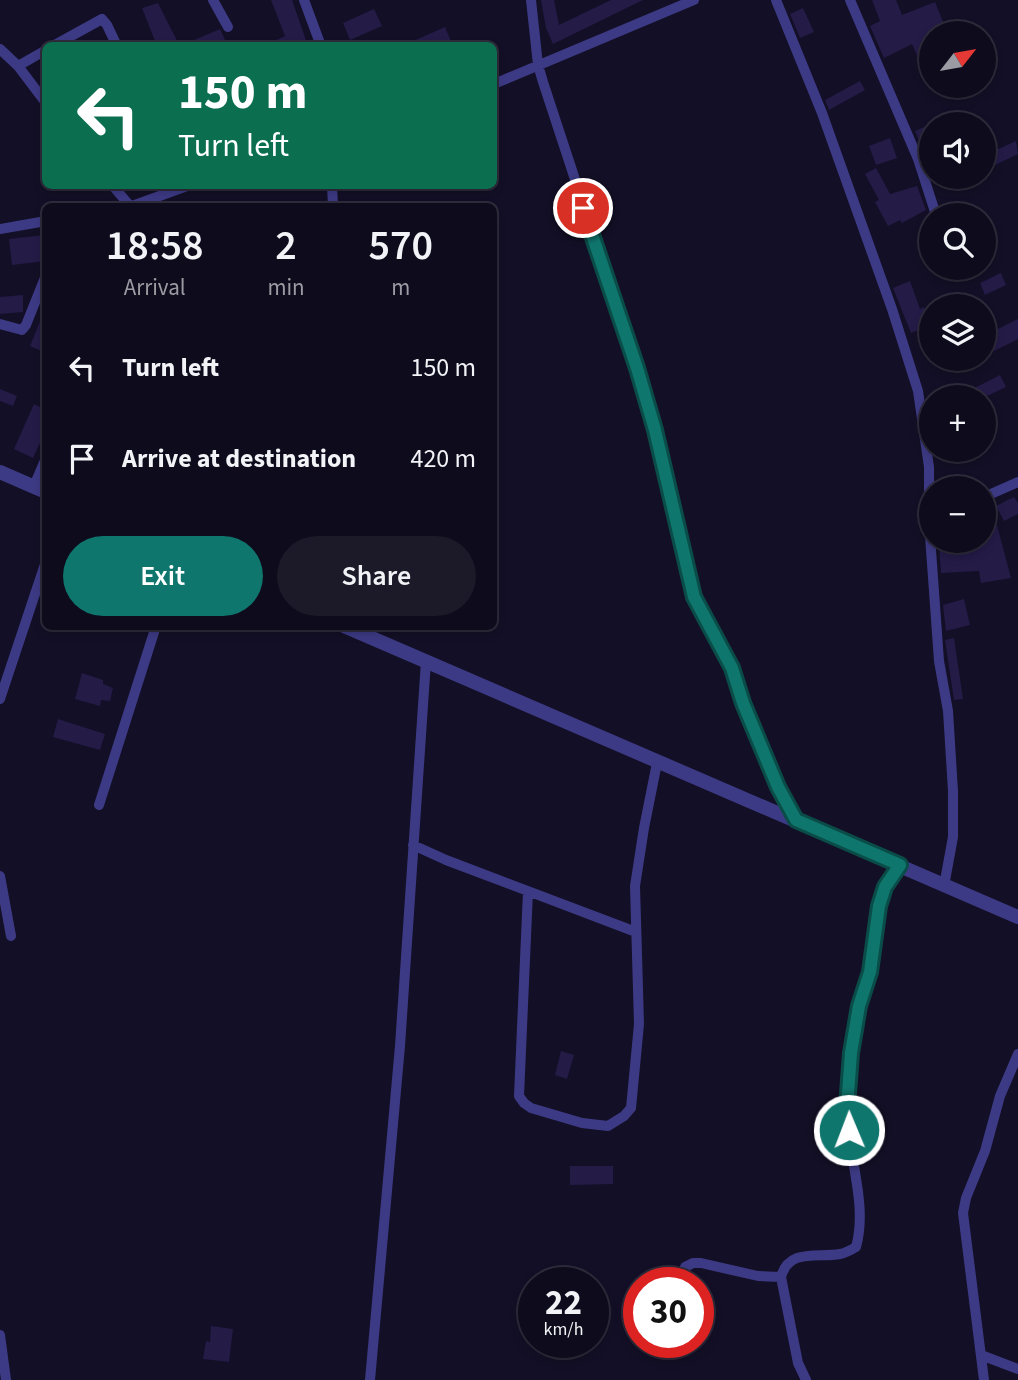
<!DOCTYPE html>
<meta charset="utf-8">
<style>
:root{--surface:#0e0b1c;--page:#1c1929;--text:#f1f3f6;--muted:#9b9ba3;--line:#2e2b3b;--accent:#0f766e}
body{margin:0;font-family:"Source Sans 3",sans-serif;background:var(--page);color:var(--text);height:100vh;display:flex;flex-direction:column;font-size:26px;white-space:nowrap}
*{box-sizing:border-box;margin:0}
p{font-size:23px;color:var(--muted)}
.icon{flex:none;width:38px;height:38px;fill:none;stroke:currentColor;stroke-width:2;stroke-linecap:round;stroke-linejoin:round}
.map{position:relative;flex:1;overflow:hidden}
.drawer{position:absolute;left:42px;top:203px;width:455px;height:427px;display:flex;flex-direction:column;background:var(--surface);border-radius:10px;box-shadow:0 4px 10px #0003,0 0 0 2px var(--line)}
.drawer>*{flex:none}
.hud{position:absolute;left:42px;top:42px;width:455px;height:147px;border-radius:10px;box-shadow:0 4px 10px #0003,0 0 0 2px var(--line);background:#0b6e4f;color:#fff;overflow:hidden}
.needle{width:46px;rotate:59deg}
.buttons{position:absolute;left:919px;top:21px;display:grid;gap:14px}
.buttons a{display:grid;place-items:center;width:77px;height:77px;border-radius:50%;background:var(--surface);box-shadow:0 4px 10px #0003,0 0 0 2px var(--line);font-size:35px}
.speed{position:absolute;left:518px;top:1267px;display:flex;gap:14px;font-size:35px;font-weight:700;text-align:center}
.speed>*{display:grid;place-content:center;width:91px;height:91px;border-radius:50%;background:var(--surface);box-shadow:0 4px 10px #0003,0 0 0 2px var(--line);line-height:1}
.speed small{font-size:18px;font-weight:400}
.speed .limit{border:10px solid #d22;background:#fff;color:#111}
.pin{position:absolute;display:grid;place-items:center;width:60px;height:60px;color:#fff;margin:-30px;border:4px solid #fff;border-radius:50%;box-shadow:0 2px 7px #0007}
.me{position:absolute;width:77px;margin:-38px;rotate:359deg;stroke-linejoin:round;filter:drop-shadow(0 0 5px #0008)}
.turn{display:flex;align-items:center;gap:24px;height:147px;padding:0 21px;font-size:32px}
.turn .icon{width:91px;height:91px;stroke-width:2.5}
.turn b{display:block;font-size:49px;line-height:60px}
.eta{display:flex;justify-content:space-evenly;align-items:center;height:119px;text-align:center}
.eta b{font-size:42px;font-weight:600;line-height:49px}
.button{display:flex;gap:14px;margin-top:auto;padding:14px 21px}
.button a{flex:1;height:80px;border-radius:42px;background:var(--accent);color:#fff;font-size:28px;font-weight:600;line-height:80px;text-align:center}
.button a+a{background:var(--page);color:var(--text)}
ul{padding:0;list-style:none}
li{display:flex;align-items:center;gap:21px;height:91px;padding:0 21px}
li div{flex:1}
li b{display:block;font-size:26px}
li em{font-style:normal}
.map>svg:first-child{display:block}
.building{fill:#241b47}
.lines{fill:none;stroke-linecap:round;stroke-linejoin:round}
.minor{stroke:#3d3a85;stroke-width:10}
.tertiary{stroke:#3d3a85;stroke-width:14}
.route-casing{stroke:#0a4d48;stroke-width:18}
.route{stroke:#0f766e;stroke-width:12}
</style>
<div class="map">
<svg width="1018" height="1380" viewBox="0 0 1018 1380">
<rect width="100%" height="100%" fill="#130f26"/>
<path class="building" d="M 271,0 L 292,0 L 308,46 L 263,46 L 285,36 Z
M 541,0 L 554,0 L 559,25 L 611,0 L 643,0 L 553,44 L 546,28 Z
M 872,0 L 896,0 L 902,15 L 935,2 L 945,27 L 931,32 L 931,61 L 921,65 L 912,44 L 884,58 L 870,26 L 880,21 Z
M 158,3 L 172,31 L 180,46 L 157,46 L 142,8 Z
M 803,8 L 814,32 L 800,38 L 790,14 Z
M 374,9 L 382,26 L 350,40 L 343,23 Z
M 445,27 L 453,46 L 402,46 Z
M 220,29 L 226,42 L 220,46 L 180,46 Z
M 860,81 L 865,90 L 829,110 L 825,100 Z
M 931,124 L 931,172 L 915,131 Z
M 890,138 L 897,158 L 876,165 L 869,146 Z
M 1016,141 L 1018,154 L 991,167 L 985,155 Z
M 876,168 L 890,194 L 917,186 L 926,210 L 902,223 L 900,220 L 888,226 L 875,202 L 879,200 L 865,174 Z
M 44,235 L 46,261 L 12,265 L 9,239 Z
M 1001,273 L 1006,285 L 985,295 L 980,283 Z
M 910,281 L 920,309 L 924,307 L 931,325 L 911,333 L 893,288 Z
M 23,295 L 23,312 L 0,314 L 0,297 Z
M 45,309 L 46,309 L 46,353 L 30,346 Z
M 984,313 L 992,332 L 1018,319 L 1018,339 L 984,356 Z
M 1000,375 L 1006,387 L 985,397 L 957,397 Z
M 0,389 L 17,396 L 13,406 L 0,401 Z
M 34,404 L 46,410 L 46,430 L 33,458 L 14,449 Z
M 1014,497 L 1018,503 L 1018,514 L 1004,521 L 996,506 Z
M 997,525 L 1011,578 L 981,583 L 979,571 L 941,573 L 939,547 L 971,545 L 970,541 L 984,541 L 984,536 L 989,534 L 987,528 Z
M 964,599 L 970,625 L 946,631 L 943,605 Z
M 954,638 L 963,699 L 954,700 L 945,640 Z
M 82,673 L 103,680 L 103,684 L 113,688 L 110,701 L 101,700 L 100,706 L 75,699 Z
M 58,719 L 105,734 L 100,750 L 53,737 Z
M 561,1051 L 574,1055 L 567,1079 L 555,1075 Z
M 570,1166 L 613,1166 L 613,1184 L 570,1185 Z
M 211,1326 L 233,1329 L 229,1362 L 203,1359 L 206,1341 L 210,1342 Z"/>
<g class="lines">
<path class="minor" d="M 213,0 L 228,27
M 304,0 L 321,46
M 531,0 L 538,65 L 543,82 L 637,368 L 661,451 L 694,597 L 732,668 L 762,752 L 796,820
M 776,0 L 822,113 L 892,309 L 918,391 L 929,467 L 929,522 L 939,661 L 948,711 L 953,791 L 953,837 L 944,886
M 850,0 L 918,159 L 936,215
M 53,46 L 102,19 L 107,25 L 117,46
M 0,49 L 18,66 L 46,103
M 18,66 L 46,50
M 494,84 L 694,0
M 113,186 L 130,206
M 332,186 L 333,206
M 132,206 L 187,186
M 0,229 L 46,221
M 0,324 L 22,330 L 26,325 L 46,275
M 34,486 L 46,458
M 984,497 L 1018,482
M 0,699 L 46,561
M 99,805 L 156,626
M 413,845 L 446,860 L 636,932
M 0,876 L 11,936
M 528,891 L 519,1096 L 524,1103 L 531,1108 L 582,1123 L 608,1126 L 624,1116 L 631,1108 L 639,1024 L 635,886 L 644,828 L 657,763
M 685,1267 L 693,1263 L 701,1263 L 758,1276 L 781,1277
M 0,1335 L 6,1380
M 981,1355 L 1018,1369
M 370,1380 L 400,1046 L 426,661
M 806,1380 L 798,1363 L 781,1277 C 789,1248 817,1258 840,1254 C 846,1253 851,1250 856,1247 C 867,1208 851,1164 848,1125 C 846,1086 850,1046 859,1008 C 862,996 867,984 870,972 C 876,945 873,913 885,888 C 888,880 895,873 899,865
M 984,1380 L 963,1213 L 966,1198 L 985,1151 L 1000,1096 L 1018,1054"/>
<path class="tertiary" d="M 0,472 L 46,492
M 344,626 L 1018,917"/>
</g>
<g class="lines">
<g class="route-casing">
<path id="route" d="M 583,208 L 637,368 L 655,430 L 694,597 L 732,668 L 743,703 L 778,787 L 796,820 L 900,865 L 885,887 L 879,906 L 870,972 L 859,1006 L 851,1053 L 847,1107 L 849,1130"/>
</g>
<use href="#route" class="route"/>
</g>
</svg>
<div class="buttons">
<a><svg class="needle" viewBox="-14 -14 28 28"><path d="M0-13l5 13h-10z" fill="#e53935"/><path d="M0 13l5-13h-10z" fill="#9b9ba3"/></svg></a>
<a><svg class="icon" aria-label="sound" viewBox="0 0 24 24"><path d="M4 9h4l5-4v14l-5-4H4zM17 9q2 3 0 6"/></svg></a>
<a><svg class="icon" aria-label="search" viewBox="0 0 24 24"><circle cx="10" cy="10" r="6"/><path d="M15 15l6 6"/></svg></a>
<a><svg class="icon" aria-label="layers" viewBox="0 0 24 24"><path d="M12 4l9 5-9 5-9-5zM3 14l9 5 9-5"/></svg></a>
<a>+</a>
<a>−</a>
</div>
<div class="speed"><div>22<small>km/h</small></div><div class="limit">30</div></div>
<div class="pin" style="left:583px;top:208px;background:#d93025"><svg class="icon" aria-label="arrive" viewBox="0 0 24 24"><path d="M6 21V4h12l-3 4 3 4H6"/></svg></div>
<svg class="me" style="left:849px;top:1130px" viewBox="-20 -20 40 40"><circle r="17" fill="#0f766e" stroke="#fff" stroke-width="3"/><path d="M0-11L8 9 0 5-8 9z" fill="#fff"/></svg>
<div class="hud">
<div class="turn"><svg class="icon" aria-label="left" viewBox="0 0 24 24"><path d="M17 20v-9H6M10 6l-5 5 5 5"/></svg><div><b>150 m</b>Turn left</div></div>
</div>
<section class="drawer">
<div class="eta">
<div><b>18:58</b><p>Arrival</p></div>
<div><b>2</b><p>min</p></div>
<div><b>570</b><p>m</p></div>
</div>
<ul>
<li><svg class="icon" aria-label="left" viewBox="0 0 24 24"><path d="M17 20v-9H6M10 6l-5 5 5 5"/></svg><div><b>Turn left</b></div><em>150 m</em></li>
<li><svg class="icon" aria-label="arrive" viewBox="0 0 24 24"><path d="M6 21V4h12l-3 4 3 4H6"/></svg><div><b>Arrive at destination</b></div><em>420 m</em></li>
</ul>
<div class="button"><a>Exit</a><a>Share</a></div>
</section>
</div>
